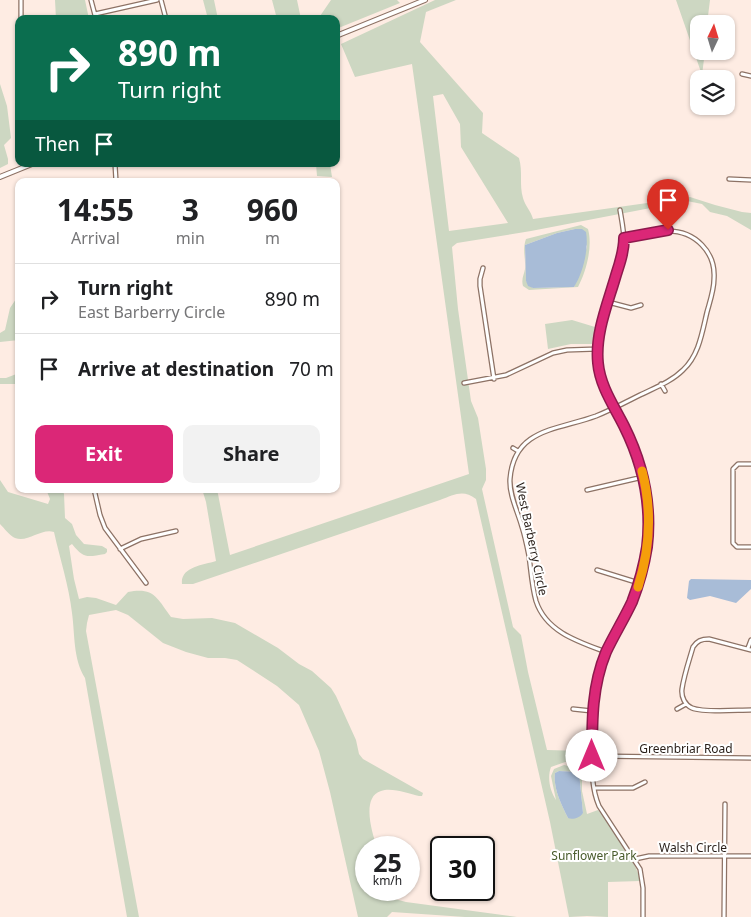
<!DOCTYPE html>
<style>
:root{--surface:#fff;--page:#f2f2f2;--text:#202124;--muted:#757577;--line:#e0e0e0;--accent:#db2777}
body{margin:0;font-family:"Noto Sans",sans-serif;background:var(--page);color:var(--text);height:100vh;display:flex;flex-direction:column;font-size:19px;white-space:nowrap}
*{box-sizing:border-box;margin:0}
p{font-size:16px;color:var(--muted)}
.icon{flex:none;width:28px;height:28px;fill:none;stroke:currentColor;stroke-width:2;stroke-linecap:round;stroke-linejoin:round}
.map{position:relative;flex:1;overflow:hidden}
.drawer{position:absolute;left:15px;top:178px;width:325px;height:315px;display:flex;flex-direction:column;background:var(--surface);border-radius:10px;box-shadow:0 1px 4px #0004}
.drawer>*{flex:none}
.banner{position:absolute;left:15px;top:15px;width:325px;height:152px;border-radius:10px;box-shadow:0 1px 4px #0004;background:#0b6e4f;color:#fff;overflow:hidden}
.needle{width:32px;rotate:4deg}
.buttons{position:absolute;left:690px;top:15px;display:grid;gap:10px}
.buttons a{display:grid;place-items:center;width:45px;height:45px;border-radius:10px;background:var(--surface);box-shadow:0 1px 4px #0004;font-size:25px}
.speed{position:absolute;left:355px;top:836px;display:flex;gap:10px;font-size:25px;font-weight:700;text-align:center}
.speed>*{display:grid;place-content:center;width:65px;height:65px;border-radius:50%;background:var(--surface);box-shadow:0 1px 4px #0004;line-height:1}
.speed small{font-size:12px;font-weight:400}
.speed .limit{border:2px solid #111;border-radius:8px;background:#fff;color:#111}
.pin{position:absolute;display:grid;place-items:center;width:42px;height:42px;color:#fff;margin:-51px -21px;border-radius:50% 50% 50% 0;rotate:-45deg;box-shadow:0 0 5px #0007}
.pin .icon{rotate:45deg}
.me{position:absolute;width:55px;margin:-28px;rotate:0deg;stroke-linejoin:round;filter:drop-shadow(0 0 4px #0008)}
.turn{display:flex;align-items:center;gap:18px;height:105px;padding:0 20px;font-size:22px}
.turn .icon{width:65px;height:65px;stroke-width:2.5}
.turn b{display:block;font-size:35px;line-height:42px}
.then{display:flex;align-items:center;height:48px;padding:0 20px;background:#0003;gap:10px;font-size:19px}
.eta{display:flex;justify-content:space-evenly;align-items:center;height:85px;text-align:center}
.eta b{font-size:30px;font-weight:700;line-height:35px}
.primary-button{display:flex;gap:10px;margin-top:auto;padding:10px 20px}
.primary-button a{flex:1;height:58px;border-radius:10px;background:var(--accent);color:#fff;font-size:20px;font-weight:700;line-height:58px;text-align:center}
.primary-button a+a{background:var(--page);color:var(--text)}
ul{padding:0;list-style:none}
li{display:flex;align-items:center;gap:15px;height:70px;padding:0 20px;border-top:1px solid var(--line)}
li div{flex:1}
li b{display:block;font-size:19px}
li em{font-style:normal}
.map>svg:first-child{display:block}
.green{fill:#cdd7c2;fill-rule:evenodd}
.water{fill:#a8bcd7}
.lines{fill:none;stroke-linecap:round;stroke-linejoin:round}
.minor-casing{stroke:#8d7265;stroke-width:5.5}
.tertiary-casing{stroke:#8d7265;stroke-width:6}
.minor{stroke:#fff;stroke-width:3}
.tertiary{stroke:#fff;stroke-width:4}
.route-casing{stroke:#8e194d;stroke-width:12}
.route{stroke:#db2777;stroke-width:9}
.slow{stroke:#f59e0b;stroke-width:9}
.labels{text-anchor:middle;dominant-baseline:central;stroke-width:4;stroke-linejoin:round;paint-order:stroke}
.street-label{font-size:12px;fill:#281e18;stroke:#fff}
.park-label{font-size:12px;fill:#485b2c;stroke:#fff}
</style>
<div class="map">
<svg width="751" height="917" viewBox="0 0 751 917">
<rect width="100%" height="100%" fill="#feece3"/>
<path class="green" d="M 55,0 L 85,0 L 89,19 L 56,19 Z
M 203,0 L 214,0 L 218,19 L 208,19 Z
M 272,0 L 297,0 L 301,19 L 277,19 Z
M 331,0 L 397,0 L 400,3 L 336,29 L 336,19 L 318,19 Z
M 435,0 L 456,0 L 426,12 L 420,42 L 483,113 L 482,133 L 519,158 C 523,172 519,185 523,198 C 525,206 531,211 533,219 L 690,197 L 715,205 L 742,212 L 751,213 L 751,230 L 727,216 L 710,212 L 702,204 L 687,201 L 531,231 L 457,243 L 452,247 L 458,309 L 471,401 L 478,418 L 486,469 L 486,480 L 482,489 L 513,627 L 521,635 L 528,672 L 547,750 L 583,751 L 582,760 L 568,761 L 551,767 C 547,778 550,791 556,800 L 551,776 L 554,769 L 564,765 L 582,769 L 582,791 L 587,814 L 598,810 C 611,826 637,861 640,881 L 608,882 L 608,917 L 587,916 L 569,917 L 550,822 L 476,499 C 463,489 454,495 440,500 L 193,584 L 182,584 C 180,567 203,565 216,561 L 206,502 L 202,489 L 217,489 L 230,555 L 469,474 L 412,64 L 355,77 L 341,44 ZM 443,94 L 460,124 L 461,147 L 508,223 L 449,231 L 433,96 ZM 559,771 L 579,772 L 583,813 L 568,818 C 561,804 553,788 555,773 Z
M 676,0 L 710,0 L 707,24 L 699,24 L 699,51 L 705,51 L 702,75 Z
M 0,84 L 7,106 L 11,138 L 4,145 L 8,159 L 8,164 L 0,168 Z
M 316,164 L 330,164 L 332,177 L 317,176 Z
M 581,225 L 588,229 C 593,247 586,272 578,287 L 529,290 L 523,286 C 521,279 524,275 525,269 C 526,259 522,250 526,239 ZM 575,229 L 587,246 L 581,269 L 574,287 L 533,288 L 526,281 L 525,245 L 557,233 Z
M 17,287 L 19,287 L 19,340 L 0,342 L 0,333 L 5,330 L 10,308 L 16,299 L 15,293 Z
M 572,320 L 595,327 L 592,344 L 571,344 L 548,349 L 545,324 Z
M 19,373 L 19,384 L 0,384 L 0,378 L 6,378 Z
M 0,480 L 8,492 L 48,504 L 50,499 L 46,489 L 62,489 L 64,494 L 65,518 L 72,524 L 76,535 L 84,544 L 102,546 L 107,549 L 107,552 L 105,554 C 87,557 84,559 72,544 L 69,546 L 74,579 L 79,599 L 87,597 L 96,598 L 116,605 L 128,592 C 154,587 157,598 171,617 L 183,619 L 212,618 L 235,623 L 278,648 L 299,664 L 312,671 L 331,688 L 336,696 L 356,740 L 359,754 L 363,759 L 423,793 L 422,796 L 419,796 C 409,794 392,787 381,791 C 361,797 372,833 377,847 L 366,848 L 366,890 L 385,890 L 391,898 L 406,902 L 517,917 L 465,917 L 392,912 L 387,917 L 358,917 L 330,792 L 319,751 L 299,705 L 277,686 L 237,660 L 225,658 L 208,658 L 186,652 L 163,643 L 128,615 L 116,610 L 89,615 L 87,623 L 86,631 L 139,917 L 127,917 L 85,678 C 73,659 75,634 72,613 C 69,586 60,559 54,532 C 41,528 28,543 15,538 C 10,536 4,528 0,524 Z"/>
<path class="water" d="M 575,229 L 582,229 L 586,232 C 589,249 583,273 574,287 L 533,288 L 528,286 L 526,281 L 525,245 L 557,233 Z
M 691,579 L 751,580 L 751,589 L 736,603 L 710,596 L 690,600 L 687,598 L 689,581 Z
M 559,771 L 579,772 L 583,813 C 580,818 572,820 568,818 C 561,804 553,788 555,773 Z"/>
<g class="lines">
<g class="minor-casing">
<path id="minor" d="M 91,0 L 96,19
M 161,0 L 166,19
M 95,14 L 157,0
M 21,19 L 21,0
M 742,74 L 751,76
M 115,164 L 116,181
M 729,179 L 751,180
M 620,210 C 622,222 625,236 624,248 C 623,258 619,267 616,277 C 607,304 596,333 598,362 C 600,385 615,407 625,428 C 646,471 654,520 643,567 C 636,599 617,624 606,654 C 593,684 591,715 592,747 C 592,768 591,787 599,806 L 640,869 L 643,888 L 643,917
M 483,268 L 480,279 L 480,286 L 494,379
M 608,302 L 631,308 L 641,305
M 464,383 L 506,375 L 553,353 L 567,350 L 597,349
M 661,384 L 665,391
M 513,448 L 518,451
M 751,464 L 738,464 L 733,469 L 733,543 L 737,547 L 751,547
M 94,489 L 100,515 L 105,528 L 146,583
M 587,490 L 643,477
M 120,549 L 141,539 L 176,531
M 597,570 L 639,583
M 748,648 L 751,640
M 751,650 L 709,639 C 701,639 697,641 693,647 C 689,661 684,675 682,689 C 681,697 685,705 692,708 C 704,713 737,710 751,710
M 606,652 C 579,642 546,632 536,601 C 532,587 531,571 529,556 C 527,546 525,536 522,527 C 518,512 509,495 510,479 C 514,428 558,430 596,416 C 611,410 626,402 640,395 C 654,388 671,382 683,370 C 699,355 702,333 707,312 C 710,301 714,290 714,279 C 716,252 695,231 668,231 C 654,230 638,236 624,238
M 573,709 L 592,711
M 677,709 L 686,704
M 592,756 L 751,758
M 594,788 L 633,788 L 645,782
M 635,859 L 649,856 L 751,856
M 724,917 L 725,804"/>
</g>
<g class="tertiary-casing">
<path id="tertiary" d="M 336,36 L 425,0
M 0,177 L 32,164"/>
</g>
<use href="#minor" class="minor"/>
<use href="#tertiary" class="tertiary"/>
</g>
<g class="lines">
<g class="route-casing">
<path id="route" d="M 592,756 C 592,720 592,686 606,652 C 614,635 624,619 632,602 C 639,584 644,566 647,547 C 652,505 643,464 624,426 C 614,406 600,386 598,363 C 595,333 608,303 616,275 C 620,263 624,251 624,238 L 668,230"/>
</g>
<use href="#route" class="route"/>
<path class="slow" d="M 638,587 C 650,549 652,509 642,471"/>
</g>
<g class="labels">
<g class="street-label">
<text transform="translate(532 539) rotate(78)">West Barberry Circle</text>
<text x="686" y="748">Greenbriar Road</text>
<text x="693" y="847">Walsh Circle</text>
</g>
<g class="park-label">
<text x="594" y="855">Sunflower Park</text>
</g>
</g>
</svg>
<div class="buttons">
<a><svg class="needle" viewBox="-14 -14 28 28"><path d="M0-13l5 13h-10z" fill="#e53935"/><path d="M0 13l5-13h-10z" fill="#757577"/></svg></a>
<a><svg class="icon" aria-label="layers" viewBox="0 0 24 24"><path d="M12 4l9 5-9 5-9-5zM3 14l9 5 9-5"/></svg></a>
</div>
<div class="speed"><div>25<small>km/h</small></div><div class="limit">30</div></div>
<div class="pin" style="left:668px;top:230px;background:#d93025"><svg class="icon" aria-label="arrive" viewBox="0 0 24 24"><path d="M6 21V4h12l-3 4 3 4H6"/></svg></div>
<svg class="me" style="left:592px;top:756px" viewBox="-20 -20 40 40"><circle r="19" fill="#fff"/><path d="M0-13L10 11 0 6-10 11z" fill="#db2777"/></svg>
<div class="banner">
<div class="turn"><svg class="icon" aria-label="right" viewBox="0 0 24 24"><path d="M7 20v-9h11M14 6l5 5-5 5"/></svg><div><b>890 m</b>Turn right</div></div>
<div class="then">Then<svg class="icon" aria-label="arrive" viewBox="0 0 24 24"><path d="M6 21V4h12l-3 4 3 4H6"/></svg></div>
</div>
<section class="drawer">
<div class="eta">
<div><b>14:55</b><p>Arrival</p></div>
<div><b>3</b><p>min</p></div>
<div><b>960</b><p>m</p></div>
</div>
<ul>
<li><svg class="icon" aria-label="right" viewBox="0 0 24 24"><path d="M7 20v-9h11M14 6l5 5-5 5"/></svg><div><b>Turn right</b><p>East Barberry Circle</p></div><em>890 m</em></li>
<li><svg class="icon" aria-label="arrive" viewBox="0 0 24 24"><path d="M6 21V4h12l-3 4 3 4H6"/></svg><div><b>Arrive at destination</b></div><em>70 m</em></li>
</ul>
<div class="primary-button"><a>Exit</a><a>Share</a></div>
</section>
</div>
